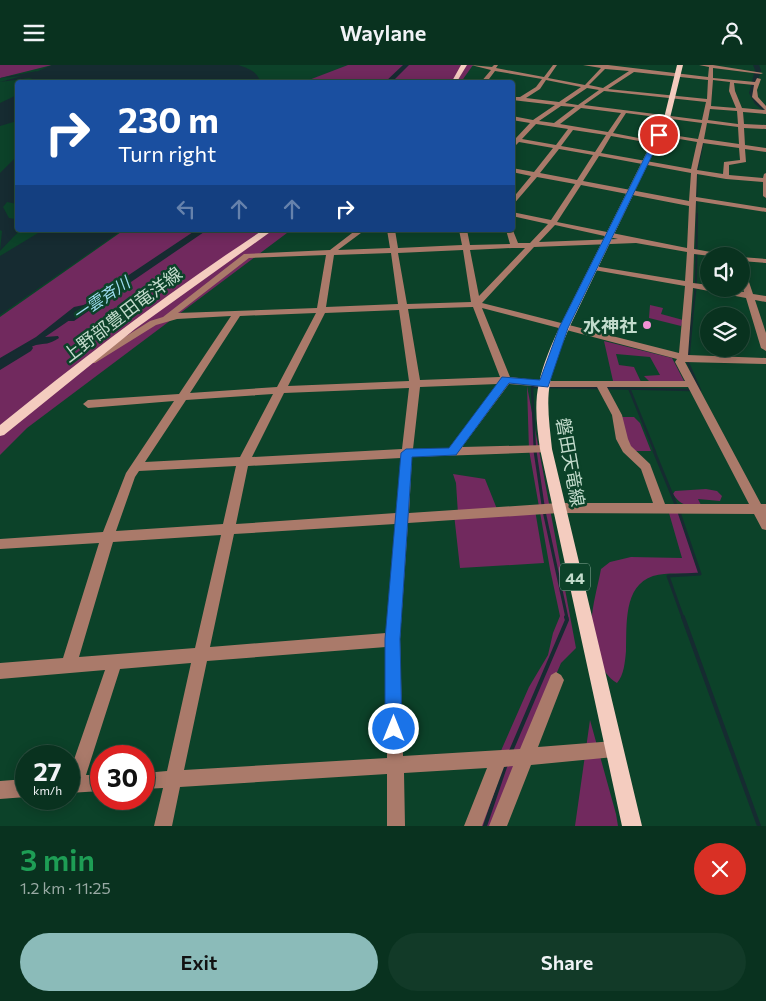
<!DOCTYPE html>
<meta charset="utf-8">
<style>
:root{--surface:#09321f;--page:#123a28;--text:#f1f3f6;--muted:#99aaa4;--line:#294d3d;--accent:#8bbbb9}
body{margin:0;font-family:Commissioner,"Noto Sans JP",sans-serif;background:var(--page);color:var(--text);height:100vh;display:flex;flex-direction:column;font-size:19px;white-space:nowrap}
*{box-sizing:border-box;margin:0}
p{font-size:16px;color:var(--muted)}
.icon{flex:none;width:28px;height:28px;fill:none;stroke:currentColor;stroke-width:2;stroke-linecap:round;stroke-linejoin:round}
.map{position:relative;height:761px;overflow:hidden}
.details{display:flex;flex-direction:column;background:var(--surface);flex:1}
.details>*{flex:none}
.hud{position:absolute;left:15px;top:15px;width:500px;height:152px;border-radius:5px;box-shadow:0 2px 12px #0003,0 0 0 1px var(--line);background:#1a4fa0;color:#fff;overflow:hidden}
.buttons{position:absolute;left:700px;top:182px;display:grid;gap:10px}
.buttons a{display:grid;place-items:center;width:50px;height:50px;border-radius:50%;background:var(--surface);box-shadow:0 2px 12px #0003,0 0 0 1px var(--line);font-size:25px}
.speed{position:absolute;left:15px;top:680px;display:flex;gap:10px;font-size:25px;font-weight:700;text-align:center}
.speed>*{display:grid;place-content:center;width:65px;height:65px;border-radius:50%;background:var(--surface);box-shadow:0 2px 12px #0003,0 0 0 1px var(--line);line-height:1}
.speed small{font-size:12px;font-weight:400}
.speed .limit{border:8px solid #d22;background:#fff;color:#111}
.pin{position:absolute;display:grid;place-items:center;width:42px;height:42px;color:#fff;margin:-21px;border:2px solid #fff;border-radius:50%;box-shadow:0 1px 5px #0007}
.me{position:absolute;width:55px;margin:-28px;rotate:0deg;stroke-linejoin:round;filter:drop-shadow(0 0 4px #0008)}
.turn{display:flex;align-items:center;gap:18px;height:105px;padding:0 20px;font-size:22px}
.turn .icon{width:65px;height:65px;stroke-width:2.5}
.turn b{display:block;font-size:35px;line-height:42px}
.lanes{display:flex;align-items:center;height:48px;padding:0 20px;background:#0003;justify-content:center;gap:25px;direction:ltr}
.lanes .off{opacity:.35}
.round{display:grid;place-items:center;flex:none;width:52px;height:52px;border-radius:26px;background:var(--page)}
.summary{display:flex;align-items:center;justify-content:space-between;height:85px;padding:0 20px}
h1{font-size:30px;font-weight:600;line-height:38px;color:#1e9e55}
.action{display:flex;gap:10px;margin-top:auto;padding:10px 20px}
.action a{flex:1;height:58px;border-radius:30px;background:var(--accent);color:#111;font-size:20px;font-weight:600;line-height:58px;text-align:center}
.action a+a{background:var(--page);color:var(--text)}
header{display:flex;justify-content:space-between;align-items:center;height:65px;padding:0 20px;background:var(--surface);font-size:22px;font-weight:600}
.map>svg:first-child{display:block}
.green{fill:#71295e}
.water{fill:#162b31}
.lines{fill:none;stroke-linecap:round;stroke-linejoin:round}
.stream-far4{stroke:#162b31;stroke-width:1}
.stream-far3{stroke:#162b31;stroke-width:2}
.stream-far2{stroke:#162b31;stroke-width:2.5}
.stream-far1{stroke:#162b31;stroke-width:3}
.stream{stroke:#162b31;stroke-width:4}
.river{fill:#162b31;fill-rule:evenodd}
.minor{fill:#aa7a6a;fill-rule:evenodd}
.major{fill:#f4ccbf;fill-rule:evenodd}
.route{fill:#1a73e8;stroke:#114b97}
.poi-dot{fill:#f391d6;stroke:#0c4229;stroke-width:2}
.labels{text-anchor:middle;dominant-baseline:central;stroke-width:5;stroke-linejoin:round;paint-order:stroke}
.far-water-label{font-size:16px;font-style:italic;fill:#9edef1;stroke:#0c4229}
.shield{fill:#0c4229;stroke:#8bad9b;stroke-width:1}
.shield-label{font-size:16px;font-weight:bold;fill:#c2dbcc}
.street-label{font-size:18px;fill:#c2dbcc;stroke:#0c4229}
.poi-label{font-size:18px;font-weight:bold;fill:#c2dbcc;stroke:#0c4229;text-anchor:end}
</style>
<header><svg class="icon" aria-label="menu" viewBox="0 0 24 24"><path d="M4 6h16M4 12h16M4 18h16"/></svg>Waylane<svg class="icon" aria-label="person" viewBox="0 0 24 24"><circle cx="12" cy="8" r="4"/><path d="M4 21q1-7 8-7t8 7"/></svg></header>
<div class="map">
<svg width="766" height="761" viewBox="0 0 766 761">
<rect width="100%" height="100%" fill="#0c4229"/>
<path class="green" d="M 0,0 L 52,0 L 0,13 Z
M 348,0 L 473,0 L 461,17 L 301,18 Z
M 124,165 L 291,165 L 27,363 L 0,390 L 0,252 Z
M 650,240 L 663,243 L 661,249 L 683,255 L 681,261 L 649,253 Z
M 604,276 L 672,293 L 684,316 L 649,316 L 644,311 L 660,310 L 650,292 L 616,289 L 619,300 L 634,302 L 642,319 L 613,316 Z
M 527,321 L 576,583 L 561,598 L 491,761 L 478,761 L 500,688 L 529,622 L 548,590 L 553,568 L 560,551 L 550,504 L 529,385 Z
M 622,352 L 634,352 L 640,358 L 651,386 L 633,386 L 625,381 Z
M 453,409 L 485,414 L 497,444 L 535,445 L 544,498 L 460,503 L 454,449 L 458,449 L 456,418 Z
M 706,424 L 717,426 L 722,431 L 720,436 L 698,434 L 701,440 C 687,441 681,441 673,429 L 675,426 Z
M 669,448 L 679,448 L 700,509 C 685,509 667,507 653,511 C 623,521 627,560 626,586 C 625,597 624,610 617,618 C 600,609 594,581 592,563 C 590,547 598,521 601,504 L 610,497 L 631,492 L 682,493 Z
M 590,655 L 616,749 L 618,761 L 575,761 Z"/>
<path class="water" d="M 52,0 L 238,0 C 248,3 258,7 260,17 L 207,17 L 205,14 L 193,15 L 202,17 L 31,18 L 33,14 L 29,13 L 0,17 L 22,11 L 0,13 L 37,6 L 36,7 Z
M 17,30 L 17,56 L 0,61 L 0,38 Z
M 17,91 L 17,139 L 7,137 L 3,142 L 9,153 L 15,154 L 17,151 L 18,165 L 20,165 L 0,186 L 2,166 L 0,165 L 0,108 Z
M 43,165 L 122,165 L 0,250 L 0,191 Z
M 88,239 L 83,246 L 45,272 L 58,271 L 59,273 C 48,280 46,278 36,280 C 24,284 11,293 0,299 L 0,293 L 36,272 L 74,242 Z"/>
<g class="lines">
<path class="stream-far4" d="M 709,48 L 712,24
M 697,150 L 697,108 L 704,75"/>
<path class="stream-far3" d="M 692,255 L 696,219 L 697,149"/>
<path class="stream-far2" d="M 692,254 L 688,298 L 700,325 L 697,325
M 547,322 L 599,323
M 605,323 L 692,325
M 629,323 L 655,387
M 535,387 L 532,322 L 539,322"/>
<path class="stream-far1" d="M 535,386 L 543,440
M 654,386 L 677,442
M 544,446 L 567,553
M 679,447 L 700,509 L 668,511 L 683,553"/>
<path class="stream" d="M 683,552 L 759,761
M 511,686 L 567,555 L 566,552
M 485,761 L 506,699"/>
<path class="river" d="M 403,0 L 409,0 L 391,18 L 384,18 Z
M 753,0 L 759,0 L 761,5 L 755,28 L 760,37 L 766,43 L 766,48 L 755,39 L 749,28 L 755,5 Z
M 196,165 L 207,165 L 74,256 L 66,256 L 64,254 L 66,252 Z
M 27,279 L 31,280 L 33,283 L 31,286 L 0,305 L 0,295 Z"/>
<path class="minor" d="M 471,0 L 492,2 L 494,0 L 498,0 L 496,3 L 544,12 L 553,0 L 557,0 L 548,13 L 585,20 L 601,3 L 583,0 L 608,0 L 708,12 L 709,2 L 699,0 L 713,0 L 763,8 L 761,9 L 713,3 L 713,13 L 755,17 L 757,13 L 761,14 L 757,25 L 758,32 L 766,41 L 766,49 L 743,47 L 744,59 L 766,60 L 766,64 L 744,63 L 745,80 L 766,83 L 766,87 L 745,84 L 746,97 L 729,100 L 729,110 L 763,113 L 764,109 L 766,108 L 766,133 L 763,131 L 763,117 L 726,114 L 697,109 L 696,132 L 766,143 L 766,147 L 696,136 L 694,184 L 722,189 L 726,191 L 710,191 L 694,189 L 693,218 L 709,220 L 709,224 L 724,224 L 744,227 L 741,218 L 741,202 L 744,202 L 753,229 L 766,231 L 766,237 L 755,235 L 766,268 L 766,286 L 761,283 L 746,233 L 693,223 L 688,290 L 766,293 L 766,299 L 685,297 L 761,439 L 766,439 L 766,465 L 762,464 L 754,449 L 559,448 L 408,458 L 400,574 L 403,691 L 520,684 L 551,610 L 556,607 L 561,610 L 564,615 L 538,682 L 614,676 L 620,678 L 622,684 L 620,690 L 614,692 L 531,700 L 507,761 L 489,761 L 513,701 L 504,702 L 482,761 L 464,761 L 487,703 L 404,708 L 405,761 L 387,761 L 387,709 L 180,722 L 172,761 L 154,761 L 163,723 L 144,724 L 144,708 L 167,706 L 191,598 L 120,604 L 86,710 L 101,710 L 101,726 L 69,728 L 69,709 L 105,605 L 0,614 L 0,598 L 63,593 L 99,478 L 0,484 L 0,474 L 103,467 L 126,408 L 174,336 L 88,343 L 83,339 L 88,335 L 179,329 L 231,251 L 177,254 L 156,260 L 95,298 L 89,298 L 87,296 L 150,256 L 163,252 L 244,189 L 330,185 L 356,165 L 365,165 L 338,185 L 390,183 L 387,165 L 395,165 L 398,183 L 462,180 L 459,165 L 467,165 L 470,180 L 510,179 L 506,165 L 512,165 L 512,163 L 518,178 L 530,178 L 548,159 L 512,151 L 512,147 L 551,155 L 575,119 L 537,112 L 512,141 L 512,134 L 531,111 L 512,107 L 512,103 L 534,107 L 553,83 L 519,77 L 516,80 L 512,80 L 512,72 L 516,73 L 530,58 L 512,55 L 512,51 L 533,55 L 555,40 L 512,35 L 512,32 L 520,32 L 536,22 L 542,14 L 495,6 L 486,18 L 480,18 L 491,5 ZM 605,4 L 629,6 L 603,23 L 589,20 ZM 634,7 L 708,15 L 707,34 L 608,24 ZM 546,15 L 581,22 L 559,37 L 526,33 L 540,24 ZM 713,15 L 730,17 L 729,26 L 736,43 L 711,41 ZM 734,18 L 754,20 L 752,32 L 765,45 L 742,43 L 735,26 ZM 587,23 L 599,25 L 578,40 L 565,38 ZM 604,26 L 706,37 L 702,55 L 584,40 ZM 561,41 L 575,42 L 554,58 L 539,56 ZM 581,43 L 621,48 L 608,67 L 560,59 ZM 710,44 L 737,46 L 738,59 L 708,55 ZM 626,48 L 702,58 L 698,74 L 659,68 L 656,70 L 697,77 L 691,104 L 601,88 L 611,71 L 656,79 L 659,77 L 613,68 ZM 707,58 L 738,62 L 739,79 L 704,74 ZM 536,59 L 568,64 L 556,80 L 522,74 ZM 573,65 L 606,70 L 595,87 L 561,81 ZM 703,78 L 739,83 L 740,95 L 724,97 L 723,109 L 697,105 ZM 559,84 L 593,90 L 577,115 L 540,108 ZM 599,91 L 691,108 L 689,136 L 583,116 ZM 581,120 L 689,141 L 687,183 L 557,157 ZM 555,160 L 618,174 L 539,177 ZM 636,178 L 687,187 L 685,216 L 594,201 L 590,203 L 594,205 L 685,221 L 679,288 L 482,238 L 534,182 ZM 512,183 L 525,183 L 479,231 L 470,185 ZM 463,185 L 471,237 L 407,239 L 398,188 ZM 391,188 L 398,239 L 326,242 L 334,190 ZM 326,190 L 317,243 L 178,248 L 249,193 ZM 473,242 L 500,312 L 420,315 L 408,244 ZM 482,243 L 677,294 L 675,297 L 685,316 L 544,316 L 510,312 ZM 399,245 L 409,316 L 288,321 L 325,248 ZM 316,248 L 277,322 L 190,328 L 240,251 ZM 498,319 L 449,383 L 413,384 L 420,322 ZM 509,319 L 544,322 L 597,322 L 612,350 L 616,374 L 623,387 L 641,404 L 653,438 L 559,438 L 409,448 L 412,392 L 550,387 L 552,384 L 550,381 L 546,380 L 462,382 ZM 607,322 L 688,322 L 749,439 L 665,439 L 650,399 L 631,381 L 628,374 L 622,350 ZM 409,323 L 402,384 L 252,392 L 284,328 ZM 273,329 L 240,392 L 145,397 L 186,335 ZM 401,393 L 396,448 L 236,459 L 248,401 ZM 236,401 L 223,459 L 116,466 L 135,412 L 139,406 ZM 395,459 L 386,568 L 210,582 L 234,469 ZM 221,470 L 195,583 L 79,592 L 113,477 ZM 386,582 L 387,693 L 184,705 L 207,596 Z
M 741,192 L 766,194 L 766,198 L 741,196 Z
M 26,714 L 26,732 L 0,734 L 0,716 Z"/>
<path class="major" d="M 461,0 L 467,0 L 456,18 L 451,18 Z
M 677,0 L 683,0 L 670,53 L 569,263 C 562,281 553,299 550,318 C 546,339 550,363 552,384 L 642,761 L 622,761 L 540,384 C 537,363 534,339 539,318 C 543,299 551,281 559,263 L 664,53 Z
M 263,165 L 273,165 L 135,264 L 4,370 L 0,371 L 0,360 C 85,291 172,225 263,165 Z"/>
</g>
<path class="route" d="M 659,68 L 662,70 L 568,263 L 548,322 L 509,318 L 456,390 L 412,392 L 400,574 L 402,664 L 399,670 L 394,672 L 388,670 L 385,664 L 385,574 L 401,388 L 406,384 L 449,383 L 502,312 L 540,315 L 559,263 L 656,70 Z"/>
<circle class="poi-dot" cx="647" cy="260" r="5"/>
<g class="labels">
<g class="far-water-label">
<text transform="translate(101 233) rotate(-34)">一雲斉川</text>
</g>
<rect class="shield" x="560" y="498.5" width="30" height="27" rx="4"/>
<g class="shield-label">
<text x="575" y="512">44</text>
</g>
<g class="street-label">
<text transform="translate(122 249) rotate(-37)">上野部豊田竜洋線</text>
<text transform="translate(571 397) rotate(80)">磐田天竜線</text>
</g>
<g class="poi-label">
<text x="637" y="260">水神社</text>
</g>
</g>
</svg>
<div class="buttons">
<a><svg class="icon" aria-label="sound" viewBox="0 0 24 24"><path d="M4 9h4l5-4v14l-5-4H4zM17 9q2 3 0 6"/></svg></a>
<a><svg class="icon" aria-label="layers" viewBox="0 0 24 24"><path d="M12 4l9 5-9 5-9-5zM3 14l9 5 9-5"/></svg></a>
</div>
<div class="speed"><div>27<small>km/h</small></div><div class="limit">30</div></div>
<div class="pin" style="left:659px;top:70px;background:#d93025"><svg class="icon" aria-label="arrive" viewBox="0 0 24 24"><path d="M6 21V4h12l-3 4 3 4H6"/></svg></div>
<svg class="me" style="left:394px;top:664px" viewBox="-20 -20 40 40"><circle r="17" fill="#1a73e8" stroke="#fff" stroke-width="3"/><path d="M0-11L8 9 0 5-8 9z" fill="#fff"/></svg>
<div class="hud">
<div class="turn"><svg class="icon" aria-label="right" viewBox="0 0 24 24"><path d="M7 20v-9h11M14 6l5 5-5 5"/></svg><div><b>230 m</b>Turn right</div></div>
<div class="lanes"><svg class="icon off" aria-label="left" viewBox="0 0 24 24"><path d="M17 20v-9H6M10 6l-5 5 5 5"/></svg><svg class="icon off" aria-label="ahead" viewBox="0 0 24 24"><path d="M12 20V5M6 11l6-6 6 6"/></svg><svg class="icon off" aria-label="ahead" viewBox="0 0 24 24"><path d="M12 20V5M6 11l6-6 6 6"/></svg><svg class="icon" aria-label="right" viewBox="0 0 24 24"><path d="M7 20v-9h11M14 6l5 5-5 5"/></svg></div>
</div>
</div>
<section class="details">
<div class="summary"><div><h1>3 min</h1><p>1.2 km · 11:25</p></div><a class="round" style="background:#d93025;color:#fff"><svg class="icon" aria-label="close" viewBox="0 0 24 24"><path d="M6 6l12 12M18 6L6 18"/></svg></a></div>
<div class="action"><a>Exit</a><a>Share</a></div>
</section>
